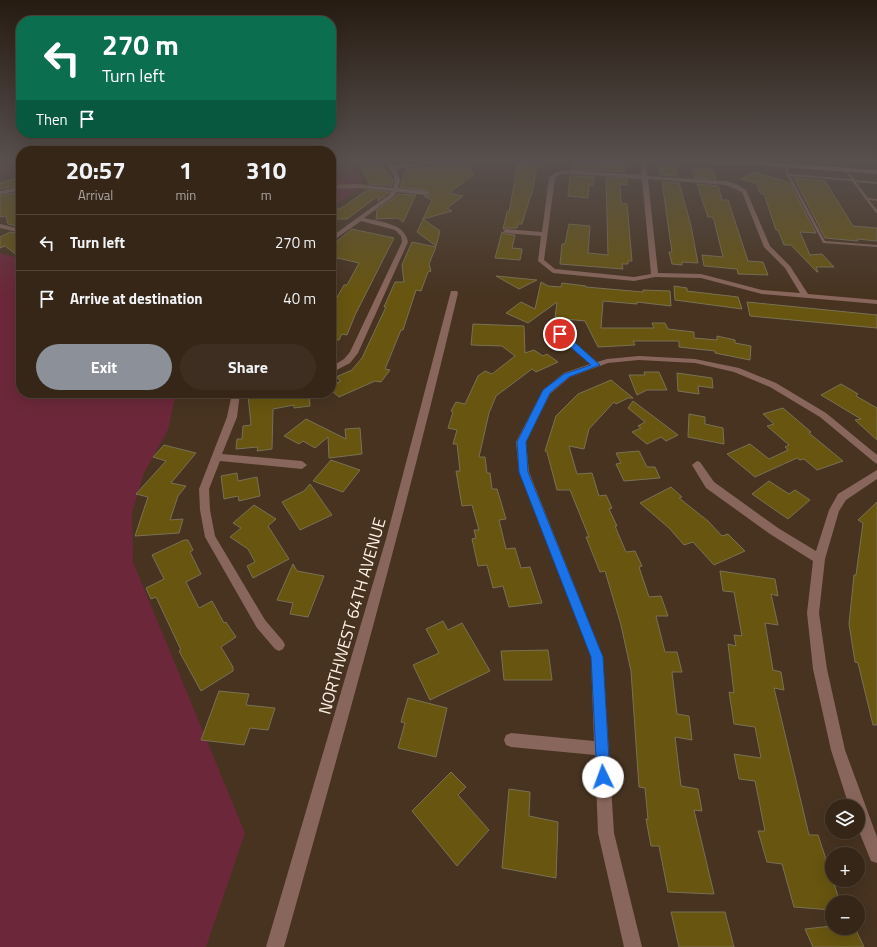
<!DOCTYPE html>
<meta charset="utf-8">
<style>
:root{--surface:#352618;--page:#3d2e21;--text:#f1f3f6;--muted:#aaa5a2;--line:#4f4337;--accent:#8c9099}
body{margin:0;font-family:"Titillium Web",sans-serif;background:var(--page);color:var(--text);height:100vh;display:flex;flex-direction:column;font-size:15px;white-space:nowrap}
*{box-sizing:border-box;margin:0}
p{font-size:13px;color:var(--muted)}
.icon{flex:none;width:22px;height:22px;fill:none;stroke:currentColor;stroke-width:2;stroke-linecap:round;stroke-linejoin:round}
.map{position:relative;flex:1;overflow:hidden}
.panel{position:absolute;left:16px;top:146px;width:320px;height:252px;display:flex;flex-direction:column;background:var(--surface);border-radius:16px;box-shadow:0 4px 16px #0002,0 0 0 1px var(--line)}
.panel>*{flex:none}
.hud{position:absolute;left:16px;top:16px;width:320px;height:122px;border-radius:16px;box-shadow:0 4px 16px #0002,0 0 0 1px var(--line);background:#0b6e4f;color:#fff;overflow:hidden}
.buttons{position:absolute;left:825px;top:799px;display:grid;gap:8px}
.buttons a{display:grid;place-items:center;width:40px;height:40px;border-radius:50%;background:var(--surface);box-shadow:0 4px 16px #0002,0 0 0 1px var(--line);font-size:20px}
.pin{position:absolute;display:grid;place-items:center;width:34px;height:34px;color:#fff;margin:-17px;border:2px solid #fff;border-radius:50%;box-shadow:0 1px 4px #0007}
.me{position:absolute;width:44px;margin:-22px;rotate:357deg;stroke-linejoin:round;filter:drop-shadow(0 0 3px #0008)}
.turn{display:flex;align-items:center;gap:14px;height:84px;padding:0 20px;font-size:18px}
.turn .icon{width:52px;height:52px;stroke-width:2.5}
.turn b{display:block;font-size:28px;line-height:34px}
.then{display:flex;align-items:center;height:38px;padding:0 20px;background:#0003;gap:8px;font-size:15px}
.eta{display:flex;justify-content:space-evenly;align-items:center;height:68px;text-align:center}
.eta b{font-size:24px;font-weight:700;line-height:28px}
.button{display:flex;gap:8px;margin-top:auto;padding:8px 20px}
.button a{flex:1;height:46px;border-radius:24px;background:var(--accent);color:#fff;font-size:16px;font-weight:700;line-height:46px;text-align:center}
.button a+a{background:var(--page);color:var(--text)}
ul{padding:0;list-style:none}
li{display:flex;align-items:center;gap:12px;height:56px;padding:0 20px;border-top:1px solid var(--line)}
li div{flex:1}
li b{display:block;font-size:15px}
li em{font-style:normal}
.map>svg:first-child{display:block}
.green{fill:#6c283a}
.building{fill:#675510;stroke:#797155}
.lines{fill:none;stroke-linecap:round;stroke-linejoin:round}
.lane{fill:#89665c;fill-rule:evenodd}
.street{fill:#89665c;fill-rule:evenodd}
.secondary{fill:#b67e6f;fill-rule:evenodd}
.route{fill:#1a73e8;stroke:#114b97}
.labels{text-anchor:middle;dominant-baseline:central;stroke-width:3;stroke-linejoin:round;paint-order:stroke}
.near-street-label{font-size:17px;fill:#fef1e5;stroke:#473320}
</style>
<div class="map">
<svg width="877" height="947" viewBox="0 0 877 947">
<rect width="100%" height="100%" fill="#473320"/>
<path class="green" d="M 0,160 L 21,160 L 21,174 L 0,179 Z
M 331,160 L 345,160 L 361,173 L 362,183 L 353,193 L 331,208 Z
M 0,253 L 21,259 L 21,393 L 176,393 L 168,430 L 144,473 L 132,513 L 133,562 L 245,833 L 206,947 L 0,947 Z"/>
<path class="building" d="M 359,160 L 377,160 L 393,180 L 392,186 L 369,184 Z
M 531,160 L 538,160 L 532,194 L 531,194 L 522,224 L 518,224 L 517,228 L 506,228 L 503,229 L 507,212 L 509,212 L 518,164 Z
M 573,160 L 625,163 L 626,172 L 571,169 Z
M 470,163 L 468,168 L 474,174 L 449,193 L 463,196 L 447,208 L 452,211 L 423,219 L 432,200 L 424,196 L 428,196 L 431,193 L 427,190 L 400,187 L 406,169 Z
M 659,166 L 675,167 L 677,176 L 661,175 Z
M 692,168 L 713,169 L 716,179 L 695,178 Z
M 754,172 L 790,183 L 816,233 L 800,232 L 810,255 L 822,254 L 834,267 L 816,267 L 818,272 L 817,272 L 791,245 L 784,245 L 778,230 L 776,230 L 764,194 L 761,194 L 756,183 L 741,179 Z
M 570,176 L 594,177 L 593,185 L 589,185 L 588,198 L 568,196 Z
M 21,177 L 21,185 L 0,189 L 0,183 Z
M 606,178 L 627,179 L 627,185 L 620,184 L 621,203 L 627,204 L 632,261 L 628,261 L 628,264 L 622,264 L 623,269 L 560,264 L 562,244 L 565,244 L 569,224 L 590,226 L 588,253 L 608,255 Z
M 794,178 L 825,181 L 853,226 L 877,228 L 877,241 L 857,239 L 858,241 L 825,238 Z
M 662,182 L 679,183 L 691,226 L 698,263 L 682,262 L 682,265 L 672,264 L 669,252 L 672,252 Z
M 697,184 L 718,186 L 722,200 L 728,200 L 748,261 L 763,262 L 768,275 L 738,274 L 737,269 L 704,266 L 702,255 L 723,257 L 714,220 L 712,217 L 708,217 Z
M 367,190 L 389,192 L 378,201 L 378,196 L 347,219 L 331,219 L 331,208 L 340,209 Z
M 21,192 L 21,227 L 8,224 L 6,216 L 0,217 L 0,196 Z
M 398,194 L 416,195 L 403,222 L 398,218 L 376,219 L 377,210 L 394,198 Z
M 423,219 L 440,231 L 436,246 L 417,232 Z
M 352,229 L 394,238 L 355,315 L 347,335 L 342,334 L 339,340 L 331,340 L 331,308 L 344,285 L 347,285 L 359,263 L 338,258 L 331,265 L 331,246 Z
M 10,232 L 21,234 L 21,258 L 19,259 L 18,256 L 5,246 L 0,248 L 0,237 Z
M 502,232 L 506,234 L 515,235 L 512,248 L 522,249 L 520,260 L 495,258 Z
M 412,242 L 436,247 L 429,264 L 431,271 L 428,272 L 421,291 L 416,290 L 403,330 L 401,330 L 385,369 L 390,370 L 381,382 L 375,381 L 339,397 L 331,390 L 331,386 L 341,381 L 336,377 L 352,370 L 362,358 L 386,307 L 384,307 L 395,282 L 404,282 L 402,265 Z
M 496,276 L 537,280 L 519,289 Z
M 541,282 L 548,286 L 561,287 L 562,283 L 586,286 L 586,287 L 643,292 L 643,290 L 670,291 L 671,306 L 637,302 L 637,304 L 603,301 L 601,328 L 654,328 L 652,323 L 665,323 L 668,329 L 694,332 L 694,338 L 717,340 L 717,336 L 735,340 L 735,343 L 751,346 L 750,360 L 715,353 L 715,351 L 679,347 L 679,341 L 633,341 L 635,345 L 598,347 L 585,321 L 555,318 L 557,302 L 528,323 L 506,313 L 521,302 L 535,309 Z
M 674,286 L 687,288 L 687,291 L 738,297 L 742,309 L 675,300 Z
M 747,302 L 877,315 L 877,328 L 750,316 Z
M 473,324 L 524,326 L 525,353 L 534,350 L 543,356 L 547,354 L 558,362 L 536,372 L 532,369 L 496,396 L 489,413 L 479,457 L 485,457 L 487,473 L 490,473 L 492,489 L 497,489 L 506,519 L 499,520 L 506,549 L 515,548 L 521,568 L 530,567 L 542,603 L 509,607 L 503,586 L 493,588 L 487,565 L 478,566 L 472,539 L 476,538 L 474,530 L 479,530 L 472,505 L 462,506 L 456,471 L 460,471 L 457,444 L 453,444 L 457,430 L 448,428 L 453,412 L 451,411 L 456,402 L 465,404 L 478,376 L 485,371 L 492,374 L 515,356 L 502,346 L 471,345 Z
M 644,372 L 659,372 L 667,390 L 647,390 L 637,395 L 629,375 L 645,375 Z
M 677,373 L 712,378 L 713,388 L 698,386 L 699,394 L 678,391 Z
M 611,380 L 633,398 L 628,398 L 616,404 L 614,402 L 589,429 L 584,449 L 569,446 L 577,474 L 592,473 L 599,496 L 606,495 L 612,508 L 609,509 L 617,526 L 615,526 L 626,552 L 635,551 L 642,566 L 639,567 L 649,597 L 661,596 L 668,616 L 656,616 L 665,652 L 677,652 L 682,672 L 672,672 L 677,714 L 689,716 L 692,740 L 675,737 L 681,786 L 698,789 L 702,811 L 694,810 L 714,894 L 668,892 L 659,846 L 651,846 L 646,819 L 648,819 L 645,788 L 639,787 L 631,671 L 621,625 L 605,571 L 600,572 L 586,537 L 589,537 L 570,490 L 557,490 L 547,452 L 545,451 L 556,416 L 578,394 Z
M 841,384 L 858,394 L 856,396 L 877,408 L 877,440 L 855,420 L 861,419 L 821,395 Z
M 259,393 L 309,393 L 310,406 L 294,408 L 294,405 L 273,409 L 272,449 L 257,451 L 258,447 L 236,449 L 237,439 L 242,439 L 243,426 L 251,425 L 248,395 Z
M 633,401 L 678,435 L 666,441 L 661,437 L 647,444 L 632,432 L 641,428 L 638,426 L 645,422 L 628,408 Z
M 783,408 L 811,432 L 809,433 L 843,461 L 817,470 L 804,459 L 800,460 L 797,458 L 755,477 L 727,454 L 750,444 L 769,459 L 788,450 L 785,447 L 789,445 L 767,426 L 774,424 L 763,414 Z
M 689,414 L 705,417 L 705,424 L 723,428 L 724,444 L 688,437 Z
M 306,419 L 346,439 L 345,429 L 360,428 L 362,454 L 329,458 L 328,437 L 315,448 L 303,441 L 299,444 L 284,436 Z
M 164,445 L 196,453 L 171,483 L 186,486 L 178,496 L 170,520 L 183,519 L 179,533 L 135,536 L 148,497 L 136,494 L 166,461 L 153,457 Z
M 639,451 L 647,467 L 655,467 L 660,478 L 624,481 L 616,464 L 621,463 L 616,453 Z
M 331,460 L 360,470 L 343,492 L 313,481 Z
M 237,473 L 238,481 L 257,477 L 260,496 L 239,501 L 238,496 L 224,499 L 221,476 Z
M 769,481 L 789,494 L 795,490 L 810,500 L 788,519 L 752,494 Z
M 310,484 L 332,515 L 300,530 L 282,502 L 304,491 Z
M 671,487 L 682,497 L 679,498 L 708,521 L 722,536 L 728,534 L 745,551 L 714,565 L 693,542 L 684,545 L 669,528 L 640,503 Z
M 877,502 L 877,725 L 873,725 L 858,663 L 855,662 L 849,624 L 854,575 L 856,575 L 863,523 L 858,520 Z
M 254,505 L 276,519 L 268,526 L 289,559 L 253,578 L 247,566 L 255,562 L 248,549 L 230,537 L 241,528 L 233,523 Z
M 184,540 L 188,540 L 193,550 L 190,552 L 201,574 L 186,582 L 199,608 L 212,601 L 224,623 L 226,622 L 236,637 L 221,647 L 233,667 L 233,671 L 201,691 L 179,651 L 181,650 L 156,597 L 151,599 L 146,588 L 164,579 L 152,555 Z
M 293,564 L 297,571 L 324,576 L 308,617 L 290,614 L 293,603 L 277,600 Z
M 720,571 L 775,579 L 778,596 L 771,594 L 778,625 L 765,623 L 773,670 L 781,672 L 784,690 L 774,688 L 809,835 L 818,835 L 840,902 L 832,902 L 832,910 L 794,907 L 782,864 L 767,862 L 758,831 L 765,831 L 755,781 L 739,779 L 734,754 L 761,758 L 755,727 L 734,724 L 729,692 L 734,693 L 728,644 L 736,646 L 734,635 L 742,636 L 734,592 L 723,591 Z
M 443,621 L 448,630 L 462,623 L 490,671 L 430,700 L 413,665 L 439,653 L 426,629 Z
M 548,650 L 552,680 L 504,680 L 501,651 Z
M 219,691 L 249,694 L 246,705 L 275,708 L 268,730 L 250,728 L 244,745 L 201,740 Z
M 408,698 L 447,708 L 436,757 L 398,748 L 405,723 L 401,722 Z
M 451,772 L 466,787 L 458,795 L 489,830 L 457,866 L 412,811 Z
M 509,789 L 530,792 L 529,816 L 558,822 L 556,878 L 502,868 Z
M 671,912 L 725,912 L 734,947 L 679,947 Z
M 832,926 L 832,928 L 855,928 L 864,947 L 813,947 L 805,929 Z"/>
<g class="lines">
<path class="lane" d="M 842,160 L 849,160 L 852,161 L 851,162 Z
M 786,165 L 787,166 L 789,174 L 851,179 L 845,170 L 846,169 L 855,180 L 877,182 L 877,184 L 856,182 L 868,198 L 877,199 L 877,201 L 869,200 L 877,210 L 877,213 L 876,213 L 852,181 L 790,176 L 825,241 L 877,245 L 877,247 L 823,243 L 787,175 L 785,166 Z"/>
<path class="street" d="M 381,160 L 387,160 L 394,166 L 434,161 L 434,163 L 432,164 L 396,169 L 400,180 L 398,188 L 427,191 L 430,193 L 427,195 L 397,192 L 393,197 L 364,218 C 380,222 405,223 408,242 L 358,353 L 350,363 L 331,373 L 331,367 L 344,359 L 350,352 L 402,242 L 401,236 L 395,230 L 361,221 L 331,242 L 331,237 L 389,195 L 391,191 L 357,188 L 331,189 L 331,185 L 357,184 L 393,188 C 398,175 390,169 381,160 Z
M 640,160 L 646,160 L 647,176 L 726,181 L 738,185 L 746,190 L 770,246 L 790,266 L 808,294 L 877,300 L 877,304 L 762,294 L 701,278 L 655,277 L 634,281 L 553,273 L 538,261 L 541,236 L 506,233 L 503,231 L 506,229 L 542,232 L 549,177 L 557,172 L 571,170 L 642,175 ZM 560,174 L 571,174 L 642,179 L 651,274 L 634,277 L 555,269 L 544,260 L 555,178 ZM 648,179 L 726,185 L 742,192 L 764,247 L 785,268 L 800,293 L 762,290 L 701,274 L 658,273 Z
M 21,186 L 21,190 L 0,195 L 0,191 Z
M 0,224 L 21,229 L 21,233 L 0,228 Z
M 451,291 L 457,291 L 458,293 C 406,513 345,730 284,947 L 266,947 L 386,539 Z
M 557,332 L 563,332 L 597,362 L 607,359 L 639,356 L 695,359 L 739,368 L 776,383 L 826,413 L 877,455 L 877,464 L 874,462 L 820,417 L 770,387 L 734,372 L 695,363 L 639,360 L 608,363 L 570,377 L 550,394 L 526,442 L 529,472 L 603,657 L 614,833 L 642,947 L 624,947 L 598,833 L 595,755 L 511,747 L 506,745 L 504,740 L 506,735 L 511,733 L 594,741 L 591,657 L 519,472 L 516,442 L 543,390 L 564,373 L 590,364 L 557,336 Z
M 232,393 L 240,393 L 237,417 L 222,454 L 302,461 L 307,465 L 302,469 L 220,461 L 209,489 L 210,510 L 215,536 L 265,620 L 283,641 L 285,645 L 283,649 L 279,651 L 275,649 L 257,628 L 205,537 L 200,510 L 199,489 L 227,417 Z
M 697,461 L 700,462 L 714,482 L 778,528 L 816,551 L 829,510 L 838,494 L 877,470 L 877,479 L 846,500 L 839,511 L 825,559 L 819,613 L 827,669 L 845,750 L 877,837 L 877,863 L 871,861 L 858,829 L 858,806 L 849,806 L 831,750 L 813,669 L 807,613 L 813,561 L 770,534 L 706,488 L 692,465 Z"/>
<path class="secondary" d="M 691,160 L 756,161 L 877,170 L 877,174 L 756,165 L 716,164 Z"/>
</g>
<linearGradient id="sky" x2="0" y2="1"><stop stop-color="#271c12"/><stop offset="0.55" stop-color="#58504e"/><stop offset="1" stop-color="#58504e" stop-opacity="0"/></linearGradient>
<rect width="877" height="293" fill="url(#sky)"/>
<path class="route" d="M 558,332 L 563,332 L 600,365 L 569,377 L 550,393 L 526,442 L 528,472 L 603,657 L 610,777 L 608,782 L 603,784 L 599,782 L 597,777 L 591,657 L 519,472 L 517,442 L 543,390 L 564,374 L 591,365 L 558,336 Z"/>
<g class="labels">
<g class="near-street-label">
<text transform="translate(352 616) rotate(-74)">NORTHWEST 64TH AVENUE</text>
</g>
</g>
</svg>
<div class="buttons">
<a><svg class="icon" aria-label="layers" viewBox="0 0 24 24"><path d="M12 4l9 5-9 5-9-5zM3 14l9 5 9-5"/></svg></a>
<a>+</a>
<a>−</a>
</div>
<div class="pin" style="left:560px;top:334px;background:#d93025"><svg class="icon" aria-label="arrive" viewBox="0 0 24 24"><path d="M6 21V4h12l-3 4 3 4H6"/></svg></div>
<svg class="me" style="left:603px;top:777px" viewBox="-20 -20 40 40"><circle r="19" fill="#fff"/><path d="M0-13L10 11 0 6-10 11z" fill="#1a73e8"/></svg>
<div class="hud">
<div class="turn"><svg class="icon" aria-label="left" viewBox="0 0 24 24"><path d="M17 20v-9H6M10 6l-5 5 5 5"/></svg><div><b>270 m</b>Turn left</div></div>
<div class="then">Then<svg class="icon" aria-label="arrive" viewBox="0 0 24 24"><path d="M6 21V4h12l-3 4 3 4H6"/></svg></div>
</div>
<section class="panel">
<div class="eta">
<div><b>20:57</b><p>Arrival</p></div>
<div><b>1</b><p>min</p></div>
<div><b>310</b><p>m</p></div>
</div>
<ul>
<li><svg class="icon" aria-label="left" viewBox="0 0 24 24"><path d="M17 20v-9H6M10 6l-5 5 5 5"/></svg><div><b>Turn left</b></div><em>270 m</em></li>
<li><svg class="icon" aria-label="arrive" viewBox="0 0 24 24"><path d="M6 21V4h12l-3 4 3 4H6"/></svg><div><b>Arrive at destination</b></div><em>40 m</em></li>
</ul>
<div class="button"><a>Exit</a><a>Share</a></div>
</section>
</div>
